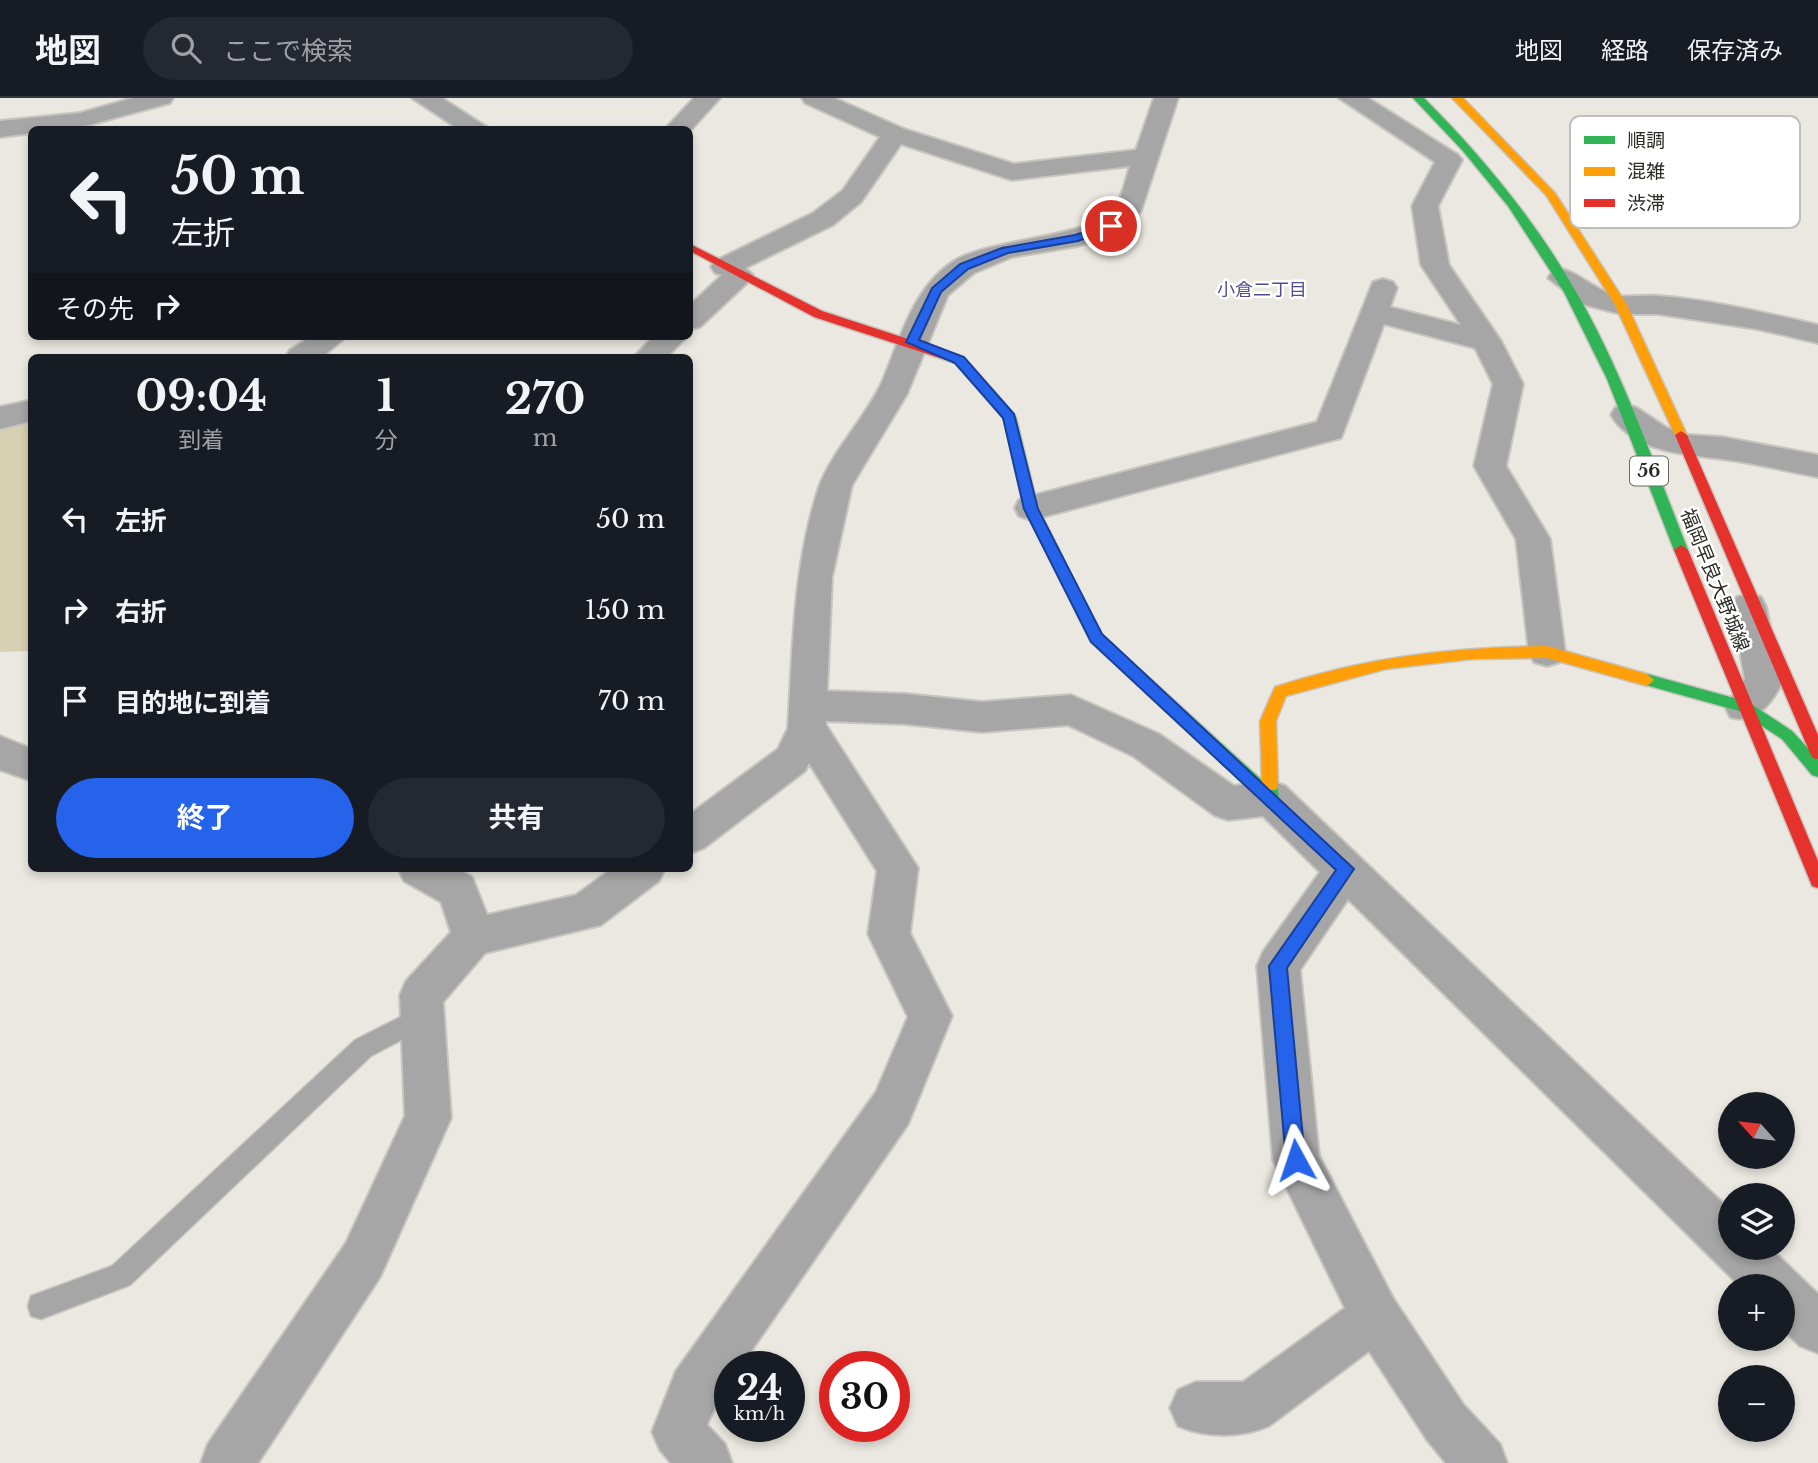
<!DOCTYPE html>
<html lang="ja">
<meta charset="utf-8">
<style>
:root{--surface:#171b24;--page:#242831;--text:#f1f3f6;--muted:#9ea1a6;--line:#363941;--accent:#2563eb}
body{margin:0;font-family:"Libre Baskerville","Noto Sans JP",serif;background:var(--page);color:var(--text);height:100vh;display:flex;flex-direction:column;font-size:26px;white-space:nowrap}
*{box-sizing:border-box;margin:0}
p{font-size:23px;color:var(--muted)}
.icon{flex:none;width:38px;height:38px;fill:none;stroke:currentColor;stroke-width:2;stroke-linecap:round;stroke-linejoin:round}
.map{position:relative;flex:1;overflow:hidden}
.details{position:absolute;left:28px;top:256px;width:665px;height:518px;display:flex;flex-direction:column;background:var(--surface);border-radius:10px;box-shadow:0 4px 10px #0003}
.details>*{flex:none}
.guide{position:absolute;left:28px;top:28px;width:665px;height:214px;border-radius:10px;box-shadow:0 4px 10px #0003;background:#171b24;color:var(--text);overflow:hidden}
.needle{width:46px;rotate:297deg}
.buttons{position:absolute;left:1718px;top:994px;display:grid;gap:14px}
.buttons a{display:grid;place-items:center;width:77px;height:77px;border-radius:50%;background:var(--surface);box-shadow:0 4px 10px #0003;font-size:35px}
.speed{position:absolute;left:714px;top:1253px;display:flex;gap:14px;font-size:35px;font-weight:700;text-align:center}
.speed>*{display:grid;place-content:center;width:91px;height:91px;border-radius:50%;background:var(--surface);box-shadow:0 4px 10px #0003;line-height:1}
.speed small{font-size:18px;font-weight:400}
.speed .limit{border:10px solid #d22;background:#fff;color:#111}
.pin{position:absolute;display:grid;place-items:center;width:60px;height:60px;color:#fff;margin:-30px;border:4px solid #fff;border-radius:50%;box-shadow:0 2px 7px #0007}
.me{position:absolute;width:77px;margin:-38px;rotate:355deg;stroke-linejoin:round;filter:drop-shadow(0 0 5px #0008)}
.turn{display:flex;align-items:center;gap:24px;height:147px;padding:0 28px;font-size:32px}
.turn .icon{width:91px;height:91px;stroke-width:2.5}
.turn b{display:block;font-size:49px;line-height:60px}
.then{display:flex;align-items:center;height:66px;padding:0 28px;background:#0003;gap:14px;font-size:26px}
.eta{display:flex;justify-content:space-evenly;align-items:center;height:119px;text-align:center}
.eta b{font-size:42px;font-weight:700;line-height:49px}
.button{display:flex;gap:14px;margin-top:auto;padding:14px 28px}
.button a{flex:1;height:80px;border-radius:42px;background:var(--accent);color:#fff;font-size:28px;font-weight:700;line-height:80px;text-align:center}
.button a+a{background:var(--page);color:var(--text)}
ul{padding:0;list-style:none}
li{display:flex;align-items:center;gap:21px;height:91px;padding:0 28px}
li div{flex:1}
li b{display:block;font-size:26px}
li em{font-style:normal}
header{display:flex;align-items:center;gap:42px;box-sizing:border-box;height:98px;padding:0 35px;background:var(--surface);border-bottom:2px solid var(--line)}
header strong{font-size:33px}
nav{display:flex;gap:38px;margin-inline-start:auto;font-size:24px}
.search{width:490px;height:63px;background:var(--page);display:flex;align-items:center;gap:18px;box-sizing:border-box;padding:0 24px;border-radius:38px;color:var(--muted);font-size:26px}
.map>svg:first-child{display:block}
.green{fill:#d6d1b2}
.lines{fill:none;stroke-linecap:round;stroke-linejoin:round}
.lane-casing{stroke:#c7c5bf;stroke-width:3}
.street-casing{stroke:#c7c5bf;stroke-width:4}
.fast-casing{stroke:#c7c5bf;stroke-width:3}
.slow-casing{stroke:#c7c5bf;stroke-width:3}
.jam-casing{stroke:#c7c5bf;stroke-width:3}
.lane{fill:#a6a6a6;fill-rule:evenodd}
.street{fill:#a6a6a6;fill-rule:evenodd}
.fast{fill:#30b455;fill-rule:evenodd}
.slow{fill:#ff9f0a;fill-rule:evenodd}
.jam{fill:#e5322d;fill-rule:evenodd}
.route{fill:#2563eb;stroke:#184099;stroke-width:2}
.labels{text-anchor:middle;dominant-baseline:central;stroke-width:5;stroke-linejoin:round;paint-order:stroke}
.far-neighbourhood-label{font-size:18px;fill:#504e8c;stroke:#fff}
.shield{fill:#fff;stroke:#6b6b66;stroke-width:2}
.shield-label{font-size:18px;font-weight:bold;fill:#2b2b25}
.street-label{font-size:19px;fill:#2b2b25;stroke:#fff}
.key{fill:#fff;stroke:#bfbfbe;stroke-width:2}
.key-label{font-size:19px;fill:#2b2b25}
</style>
<header>
<strong>地図</strong>
<div class="search"><svg class="icon" aria-label="search" viewBox="0 0 24 24"><circle cx="10" cy="10" r="6"/><path d="M15 15l6 6"/></svg>ここで検索</div>
<nav><a>地図</a><a>経路</a><a>保存済み</a></nav>
</header>
<div class="map">
<svg width="1818" height="1365" viewBox="0 0 1818 1365">
<rect width="100%" height="100%" fill="#eae8e0"/>
<path class="green" d="M 31,323 L 31,553 L 0,554 L 0,331 Z"/>
<g class="lines">
<g class="lane-casing">
<path id="lane" d="M 422,908 L 430,911 L 434,919 L 430,927 L 371,958 L 130,1187 L 41,1221 L 31,1218 L 28,1208 L 31,1198 L 112,1168 L 355,942 Z"/>
</g>
<g class="street-casing">
<path id="street" d="M 133,0 L 173,0 L 170,5 L 81,29 L 32,32 L 32,35 L 0,39 L 0,23 L 80,15 Z
M 412,0 L 442,0 L 491,32 L 460,32 Z
M 694,0 L 720,0 L 690,33 L 664,32 Z
M 802,0 L 834,0 L 904,31 L 1014,66 L 1136,52 L 1154,0 L 1178,0 L 1141,113 L 1121,134 L 1078,148 L 1012,159 L 974,175 L 948,197 L 907,296 L 852,387 L 832,479 L 827,593 L 906,596 L 982,604 L 1071,597 L 1159,636 L 1234,688 L 1271,683 L 1285,688 L 1731,1113 L 1731,1150 L 1770,1150 C 1787,1166 1801,1180 1818,1196 L 1818,1255 L 1800,1248 L 1783,1231 L 1783,1188 L 1740,1188 L 1348,801 L 1300,872 L 1319,1058 L 1393,1200 L 1463,1306 L 1500,1346 L 1507,1365 L 1446,1365 L 1427,1342 L 1369,1253 L 1269,1328 C 1241,1340 1206,1340 1178,1328 L 1170,1310 L 1178,1292 L 1196,1284 L 1243,1284 L 1345,1210 L 1273,1062 L 1257,868 L 1263,854 L 1320,774 L 1263,718 L 1228,722 L 1214,717 L 1133,658 L 1068,627 L 982,634 L 906,626 L 826,623 L 826,627 L 918,770 L 910,835 L 952,918 L 908,1026 L 740,1269 L 730,1269 C 730,1290 714,1307 707,1327 L 725,1346 L 732,1365 L 671,1365 L 660,1352 L 652,1334 L 676,1273 L 876,994 L 908,919 L 868,836 L 877,773 L 809,665 L 805,673 L 704,750 L 690,755 L 690,716 L 778,651 L 788,630 C 793,550 793,467 819,389 C 831,355 866,319 882,284 C 900,242 913,189 954,163 C 991,140 1100,139 1116,108 C 1123,96 1126,80 1130,68 L 1012,82 L 901,46 L 861,104 L 833,127 L 745,170 L 753,177 L 749,183 L 700,229 L 690,231 L 690,207 L 722,177 L 715,175 L 711,169 L 715,163 L 813,115 L 843,92 L 880,39 L 805,5 Z
M 1339,0 L 1368,0 L 1458,57 L 1462,62 L 1438,108 L 1449,167 L 1501,243 L 1523,286 L 1506,368 L 1550,441 L 1565,554 L 1560,564 L 1547,568 L 1534,564 L 1529,554 L 1516,441 L 1474,368 L 1493,286 L 1475,250 L 1384,226 L 1341,340 L 1031,422 L 1019,418 L 1015,410 L 1019,402 L 1031,398 L 1317,324 L 1373,184 L 1383,181 L 1393,184 L 1397,190 L 1390,209 L 1461,227 L 1421,167 L 1412,108 L 1435,64 Z
M 1562,171 C 1583,177 1598,195 1620,198 C 1633,199 1646,197 1658,198 C 1712,202 1766,215 1818,227 L 1818,245 L 1757,231 L 1658,216 L 1621,216 L 1582,206 L 1548,180 L 1552,174 Z
M 312,238 L 347,238 L 322,259 L 286,259 L 290,252 Z
M 654,238 L 687,238 L 667,259 L 634,259 Z
M 32,302 L 32,323 L 0,331 L 0,309 Z
M 1626,306 L 1637,310 L 1667,330 L 1688,337 L 1722,339 L 1818,357 L 1818,379 C 1786,373 1754,365 1722,361 C 1684,356 1633,354 1611,317 L 1615,310 Z
M 1749,496 L 1761,499 L 1766,509 L 1782,585 C 1771,606 1755,627 1730,619 L 1725,608 L 1745,581 L 1732,509 L 1737,499 Z
M 0,638 L 32,651 L 32,683 L 0,672 Z
M 398,770 L 456,770 L 472,779 L 487,817 L 576,797 L 613,770 L 665,770 L 659,783 L 601,827 L 485,855 L 443,904 L 451,1020 L 380,1179 L 258,1365 L 201,1365 L 208,1346 L 346,1145 L 405,1018 L 400,897 L 406,883 L 451,834 L 441,804 L 404,783 Z"/>
</g>
<g class="fast-casing">
<path id="fast" d="M 1413,0 L 1424,0 C 1482,58 1534,121 1575,192 C 1623,274 1653,364 1688,452 L 1686,456 L 1676,456 L 1674,452 L 1607,281 L 1564,194 L 1508,108 L 1463,53 Z
M 986,288 L 990,289 L 1016,319 L 1038,410 L 1101,536 L 1264,684 L 1270,680 L 1276,682 L 1279,700 L 1277,705 L 1271,707 L 1265,705 L 1091,544 L 1024,410 L 1004,320 L 980,292 Z
M 1647,576 L 1748,604 L 1792,633 L 1818,661 L 1818,679 L 1812,677 L 1782,641 L 1739,613 L 1642,586 L 1640,582 Z"/>
</g>
<g class="slow-casing">
<path id="slow" d="M 1452,0 L 1463,0 L 1555,95 L 1627,207 L 1687,337 L 1686,340 L 1681,341 L 1675,337 L 1615,207 L 1546,97 Z
M 1547,548 L 1647,576 L 1654,582 L 1647,588 L 1547,560 L 1473,561 L 1386,571 L 1286,598 L 1276,623 L 1278,687 L 1276,692 L 1264,692 L 1262,687 L 1260,623 L 1275,589 C 1365,559 1453,549 1547,548 Z"/>
</g>
<g class="jam-casing">
<path id="jam" d="M 690,146 L 822,213 L 963,259 L 992,292 L 990,295 L 982,295 L 955,265 L 814,219 L 690,153 Z
M 1681,333 L 1687,337 L 1818,637 L 1818,661 L 1813,660 L 1810,655 L 1675,337 Z
M 1681,447 L 1688,452 L 1818,763 L 1818,790 L 1812,788 L 1810,783 L 1674,452 Z"/>
</g>
<use href="#lane" class="lane"/>
<use href="#street" class="street"/>
<use href="#fast" class="fast"/>
<use href="#slow" class="slow"/>
<use href="#jam" class="jam"/>
</g>
<path class="route" d="M 1111,125 L 1116,128 L 1115,130 L 1078,143 L 1008,155 L 968,171 L 941,194 L 919,242 L 964,259 L 1014,316 L 1038,411 L 1102,536 L 1354,771 L 1287,870 L 1305,1062 L 1303,1068 L 1296,1071 L 1289,1068 L 1286,1062 L 1269,868 L 1336,772 L 1091,544 L 1024,411 L 1003,320 L 955,265 L 906,244 L 932,190 L 960,166 L 1002,150 L 1075,137 Z"/>
<g class="labels">
<g class="far-neighbourhood-label">
<text x="1262" y="192">小倉二丁目</text>
</g>
<rect class="shield" x="1630" y="358.5" width="38" height="29" rx="5"/>
<g class="shield-label">
<text x="1649" y="373">56</text>
</g>
<g class="street-label">
<text transform="translate(1715 482) rotate(68)">福岡早良大野城線</text>
</g>
</g>
<rect x="1570" y="18" width="230" height="112" rx="10" class="key"/>
<rect x="1584" y="38" width="31" height="8" fill="#30b455"/>
<rect x="1584" y="69" width="31" height="9" fill="#ff9f0a"/>
<rect x="1584" y="101" width="31" height="8" fill="#e5322d"/>
<g class="key-label">
<text x="1627" y="49">順調</text>
<text x="1627" y="80">混雑</text>
<text x="1627" y="112">渋滞</text>
</g>
</svg>
<div class="buttons">
<a><svg class="needle" viewBox="-14 -14 28 28"><path d="M0-13l5 13h-10z" fill="#e53935"/><path d="M0 13l5-13h-10z" fill="#9ea1a6"/></svg></a>
<a><svg class="icon" aria-label="layers" viewBox="0 0 24 24"><path d="M12 4l9 5-9 5-9-5zM3 14l9 5 9-5"/></svg></a>
<a>+</a>
<a>−</a>
</div>
<div class="speed"><div>24<small>km/h</small></div><div class="limit">30</div></div>
<div class="pin" style="left:1111px;top:128px;background:#d93025"><svg class="icon" aria-label="arrive" viewBox="0 0 24 24"><path d="M6 21V4h12l-3 4 3 4H6"/></svg></div>
<svg class="me" style="left:1296px;top:1062px" viewBox="-20 -20 40 40"><path d="M0-17L14 15 0 8-14 15z" fill="#2563eb" stroke="#fff" stroke-width="4"/></svg>
<div class="guide">
<div class="turn"><svg class="icon" aria-label="left" viewBox="0 0 24 24"><path d="M17 20v-9H6M10 6l-5 5 5 5"/></svg><div><b>50 m</b>左折</div></div>
<div class="then">その先<svg class="icon" aria-label="right" viewBox="0 0 24 24"><path d="M7 20v-9h11M14 6l5 5-5 5"/></svg></div>
</div>
<section class="details">
<div class="eta">
<div><b>09:04</b><p>到着</p></div>
<div><b>1</b><p>分</p></div>
<div><b>270</b><p>m</p></div>
</div>
<ul>
<li><svg class="icon" aria-label="left" viewBox="0 0 24 24"><path d="M17 20v-9H6M10 6l-5 5 5 5"/></svg><div><b>左折</b></div><em>50 m</em></li>
<li><svg class="icon" aria-label="right" viewBox="0 0 24 24"><path d="M7 20v-9h11M14 6l5 5-5 5"/></svg><div><b>右折</b></div><em>150 m</em></li>
<li><svg class="icon" aria-label="arrive" viewBox="0 0 24 24"><path d="M6 21V4h12l-3 4 3 4H6"/></svg><div><b>目的地に到着</b></div><em>70 m</em></li>
</ul>
<div class="button"><a>終了</a><a>共有</a></div>
</section>
</div>
